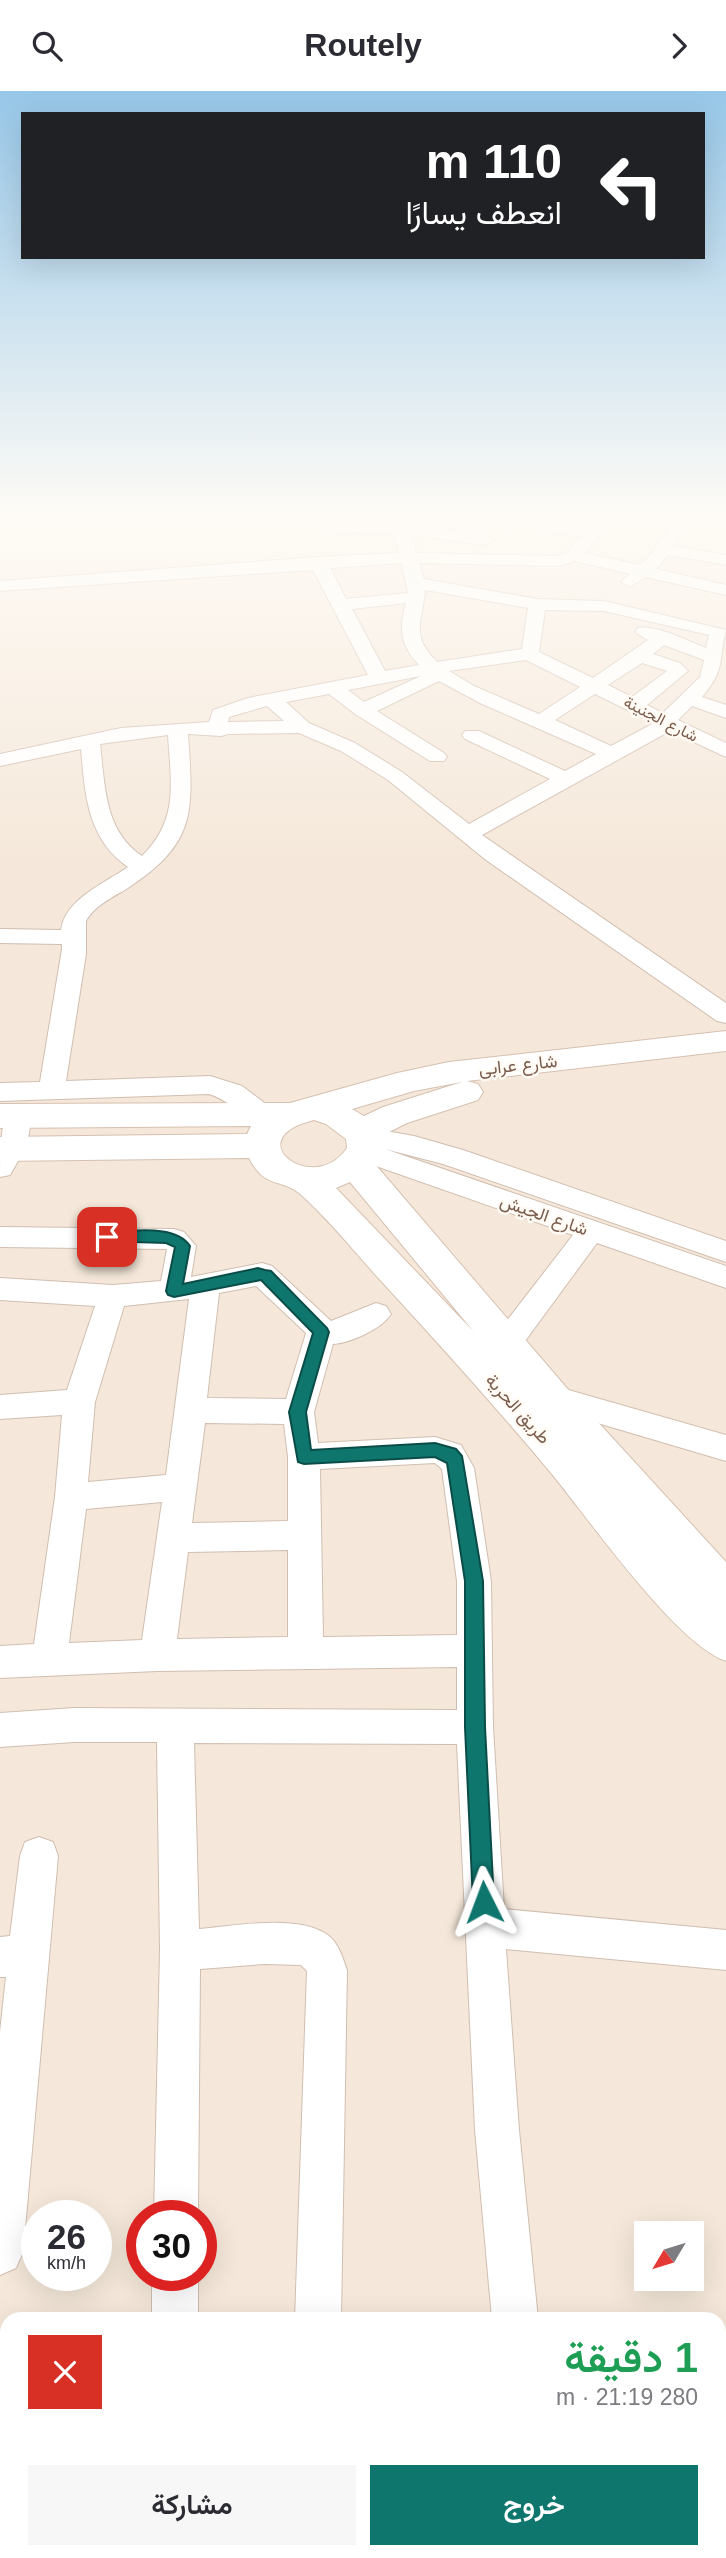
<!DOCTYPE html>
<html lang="ar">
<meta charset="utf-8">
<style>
:root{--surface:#fff;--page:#f7f7f7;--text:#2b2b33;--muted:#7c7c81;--accent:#0f766e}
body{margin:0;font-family:Helvetica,Vazirmatn,sans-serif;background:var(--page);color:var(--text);direction:rtl;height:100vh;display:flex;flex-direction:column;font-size:26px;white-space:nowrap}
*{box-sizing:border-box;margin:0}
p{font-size:23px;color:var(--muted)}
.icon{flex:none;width:38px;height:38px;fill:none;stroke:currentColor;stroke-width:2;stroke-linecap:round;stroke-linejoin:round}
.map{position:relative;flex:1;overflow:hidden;direction:ltr}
.sheet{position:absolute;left:0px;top:2221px;width:726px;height:247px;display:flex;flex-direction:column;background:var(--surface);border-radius:21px 21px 0 0;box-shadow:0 7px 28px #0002;direction:rtl}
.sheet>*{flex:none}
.guide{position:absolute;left:21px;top:21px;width:684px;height:147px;border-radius:0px;box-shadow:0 7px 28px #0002;direction:rtl;background:#202124;color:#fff;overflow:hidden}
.needle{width:46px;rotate:232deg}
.controls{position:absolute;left:634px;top:2130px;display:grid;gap:14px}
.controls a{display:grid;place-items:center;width:70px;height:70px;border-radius:0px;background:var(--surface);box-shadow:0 7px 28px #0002;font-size:35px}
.speed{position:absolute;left:21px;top:2109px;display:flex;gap:14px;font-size:35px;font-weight:700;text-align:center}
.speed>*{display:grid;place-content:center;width:91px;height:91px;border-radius:50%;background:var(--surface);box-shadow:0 7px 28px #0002;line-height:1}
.speed small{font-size:18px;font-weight:400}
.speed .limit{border:10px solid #d22;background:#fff;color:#111}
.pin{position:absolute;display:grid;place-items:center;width:60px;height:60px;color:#fff;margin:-30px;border-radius:14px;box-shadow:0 4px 10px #0006}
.me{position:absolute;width:77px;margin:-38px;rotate:357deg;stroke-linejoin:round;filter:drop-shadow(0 0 5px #0008)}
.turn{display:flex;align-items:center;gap:24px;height:147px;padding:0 28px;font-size:32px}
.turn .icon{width:91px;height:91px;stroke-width:2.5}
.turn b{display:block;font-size:49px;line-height:60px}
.round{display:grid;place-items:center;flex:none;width:74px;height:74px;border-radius:0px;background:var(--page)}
.summary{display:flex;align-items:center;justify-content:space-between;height:119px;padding:0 28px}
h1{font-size:42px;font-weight:600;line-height:52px;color:#1e9e55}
.action{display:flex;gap:14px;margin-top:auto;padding:14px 28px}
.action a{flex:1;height:80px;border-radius:0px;background:var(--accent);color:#fff;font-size:28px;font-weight:600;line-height:80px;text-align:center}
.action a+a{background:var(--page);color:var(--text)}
header{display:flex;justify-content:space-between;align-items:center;height:91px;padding:0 28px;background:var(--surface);font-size:32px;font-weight:600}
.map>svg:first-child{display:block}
.residential{fill:#f5e8da;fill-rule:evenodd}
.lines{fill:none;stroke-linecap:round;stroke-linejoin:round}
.street-casing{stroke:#d1beb0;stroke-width:2}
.secondary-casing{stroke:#d6c0b0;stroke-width:2}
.street{fill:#fff;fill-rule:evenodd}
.secondary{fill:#fff;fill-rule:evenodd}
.route{fill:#0f766e;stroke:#0a4d48;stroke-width:2}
.labels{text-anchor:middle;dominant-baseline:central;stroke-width:5;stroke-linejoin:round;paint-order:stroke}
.far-street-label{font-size:16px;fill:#7a5c4d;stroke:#fffaf3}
.street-label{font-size:18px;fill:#7a5c4d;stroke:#fffaf3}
</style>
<header><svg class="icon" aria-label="forward" viewBox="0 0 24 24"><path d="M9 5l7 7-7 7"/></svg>Routely<svg class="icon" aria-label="search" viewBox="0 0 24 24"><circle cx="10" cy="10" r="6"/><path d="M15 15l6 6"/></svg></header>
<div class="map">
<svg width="726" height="2467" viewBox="0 0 726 2467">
<rect width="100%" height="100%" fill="#fdf6ec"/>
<path class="residential" d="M 0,424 L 726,424 L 726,2467 L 0,2467 ZM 37,2124 L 96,2124 L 96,2184 L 37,2184 ZM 142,2124 L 201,2124 L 201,2184 L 142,2184 ZM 646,2142 L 691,2142 L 691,2188 L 646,2188 ZM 7,2228 L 719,2228 L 719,2460 L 7,2460 Z"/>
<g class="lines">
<g class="street-casing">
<path id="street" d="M 398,424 L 414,424 L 412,434 L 486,444 L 494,449 L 486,454 L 412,444 L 416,462 L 558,465 L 568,461 L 581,446 L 490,429 L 482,424 L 518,424 L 588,438 L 599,424 L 616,424 L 585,462 L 639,474 L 648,467 L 672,434 L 678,432 L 686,437 L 674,455 L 726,464 L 726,474 L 668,464 L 656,478 L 726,494 L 726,504 L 646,486 L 630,496 L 621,491 L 630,483 L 575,470 L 559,475 L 419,472 L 424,488 L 537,508 L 604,510 L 726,539 C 718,570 726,578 702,606 L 726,614 L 726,627 L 692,615 L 678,629 L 726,652 L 726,666 L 670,640 L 482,744 L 726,912 L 726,932 L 717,930 L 486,769 L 388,689 L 341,660 L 299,642 L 228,643 L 221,645 L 188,643 C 193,719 198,751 128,797 C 113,806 94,815 86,830 L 86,863 L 66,990 L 210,985 L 242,995 L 271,1017 L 275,1023 L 271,1029 C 249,1035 231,1009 209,1003 L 0,1010 L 0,992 L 40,991 L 62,858 L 62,853 L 0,852 L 0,838 L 61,839 C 65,808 105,792 128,776 C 87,748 85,703 81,658 L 0,675 L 0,663 L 121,637 L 209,631 L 213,619 L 248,607 L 368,584 L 313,479 L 0,500 L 0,490 L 318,466 L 399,462 L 396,443 L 331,441 L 323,436 L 331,431 L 396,433 ZM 402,472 L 408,502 L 346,508 L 330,477 ZM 425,499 L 528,517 L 522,558 L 437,571 C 409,543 423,531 425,499 ZM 406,512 C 399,538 400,554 419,574 L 385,580 L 352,518 ZM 545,519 L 604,520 L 709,544 L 706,557 C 688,550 655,533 638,537 L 635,541 L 648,549 L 593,587 L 539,561 ZM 664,554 L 704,569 L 700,586 L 663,622 L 647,614 L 688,580 L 680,572 L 653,563 ZM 526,569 L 580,596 L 539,623 L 474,595 L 449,580 ZM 642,572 L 667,580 L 632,606 L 608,594 ZM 421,585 L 364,611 L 348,599 ZM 439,590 L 480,612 L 596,663 L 565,680 L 479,640 L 465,640 L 462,644 L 465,648 L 550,688 L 469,733 L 402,681 L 355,652 L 309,632 L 286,611 L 329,603 L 355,623 L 430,670 L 444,670 L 447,666 L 444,662 L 377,620 ZM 595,603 L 654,632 L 611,655 L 555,629 ZM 267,615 L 284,630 L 228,631 L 229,626 ZM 168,644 C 171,692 179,729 142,765 C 104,740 105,694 100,653 Z
M 715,424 L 726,424 L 726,430 Z
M 17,1015 L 26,1018 C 38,1038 20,1067 10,1084 L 0,1086 C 0,1065 0,1037 8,1018 Z
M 363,1036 L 414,1045 L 463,1059 L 726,1150 L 726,1171 L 443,1073 L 385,1058 L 726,1175 L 726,1197 L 597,1152 L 517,1261 L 506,1265 L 495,1261 L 491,1253 L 495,1245 L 573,1144 L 353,1067 L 349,1060 L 357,1052 L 350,1045 L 354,1039 Z
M 0,1136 L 174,1138 L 184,1141 L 196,1155 L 191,1186 L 262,1172 L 272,1175 L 331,1230 L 376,1212 L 386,1215 L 391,1223 C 382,1238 350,1252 333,1253 L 314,1321 L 318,1352 L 435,1346 L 461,1354 L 474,1377 L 491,1490 L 493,1636 L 504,1818 L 726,1839 L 726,1879 L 506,1858 L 519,2039 L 538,2228 L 492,2228 L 475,2039 L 457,1653 L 194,1652 L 199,1838 C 235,1835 300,1822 329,1845 C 339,1853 343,1868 347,1879 L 341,2228 L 295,2228 L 307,1880 L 301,1874 L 265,1873 L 200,1878 L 198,2124 L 154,2124 L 160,1859 L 157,1651 L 74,1651 L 0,1656 L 0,1622 L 74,1617 L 457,1619 L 457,1576 L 157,1580 L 0,1587 L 0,1555 L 34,1553 L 55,1406 L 62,1324 L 0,1328 L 0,1304 L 67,1299 L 95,1215 L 0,1209 L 0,1187 L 113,1194 L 161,1190 L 167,1158 L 0,1156 ZM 256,1195 L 306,1242 L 286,1308 L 207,1307 L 219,1202 ZM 189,1208 L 166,1384 L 88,1391 L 95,1311 L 124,1215 ZM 205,1332 L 284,1333 L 288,1366 L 288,1430 L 192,1432 ZM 435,1372 L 442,1378 L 457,1490 L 457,1544 L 323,1546 L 320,1378 ZM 162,1411 L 142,1549 L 69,1552 L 86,1418 ZM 288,1459 L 288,1546 L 177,1548 L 188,1461 Z
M 551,1294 L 726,1344 L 726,1370 L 540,1315 L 536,1306 L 540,1297 Z
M 39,1746 L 53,1751 L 58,1765 L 23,2161 L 16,2177 L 0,2184 L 0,1941 L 6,1886 L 0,1886 L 0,1846 L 10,1845 L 20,1765 L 25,1751 Z
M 152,2184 L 198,2184 L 198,2228 L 152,2228 Z
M 147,2460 L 197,2460 L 196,2467 L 146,2467 Z
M 498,2460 L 548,2460 L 547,2467 L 497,2467 Z"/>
</g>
<g class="secondary-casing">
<path id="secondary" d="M 726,940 L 726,960 L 467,990 L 478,993 L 483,1001 L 478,1009 L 407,1032 L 379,1046 L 382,1057 L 374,1072 L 565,1295 L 726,1471 L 726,1570 C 675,1552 589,1428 551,1382 C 497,1317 440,1254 382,1191 C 357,1164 327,1126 299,1102 C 280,1087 265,1098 249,1067 L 0,1070 L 0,1046 L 247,1043 L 251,1035 L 0,1037 L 0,1013 L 290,1012 L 397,982 L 449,971 ZM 462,991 L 383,1016 L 364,1025 L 352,1018 L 414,1000 ZM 314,1029 L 326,1033 L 346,1048 L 347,1057 C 314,1106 236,1048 314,1029 ZM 350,1091 L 474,1241 L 336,1097 Z"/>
</g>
<use href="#street" class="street"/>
<use href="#secondary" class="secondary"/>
</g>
<linearGradient id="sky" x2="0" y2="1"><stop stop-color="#97c7e8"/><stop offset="0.55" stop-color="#fefbf6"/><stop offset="1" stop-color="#fefbf6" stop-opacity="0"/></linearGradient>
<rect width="726" height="770" fill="url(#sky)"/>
<path class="route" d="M 107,1141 C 130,1141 175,1132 190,1155 L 183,1193 L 258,1177 L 265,1179 L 271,1180 L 327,1237 L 329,1241 L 306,1321 L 311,1359 L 435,1352 L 456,1358 L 462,1365 L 483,1490 L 485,1636 L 494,1811 L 491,1818 L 484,1821 L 476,1818 L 473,1811 L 465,1636 L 465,1490 L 447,1372 L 435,1366 L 304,1373 L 298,1371 L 289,1321 L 313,1242 L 261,1189 L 174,1206 L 168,1204 L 166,1200 L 175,1156 L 166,1152 L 101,1150 L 99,1146 Z"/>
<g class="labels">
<g class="far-street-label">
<text transform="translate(661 628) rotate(27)">شارع الجنينة</text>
</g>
<g class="street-label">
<text transform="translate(518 974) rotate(-6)">شارع عرابى</text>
<text transform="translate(544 1124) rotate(19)">شارع الجيش</text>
<text transform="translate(518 1318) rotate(48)">طريق الحرية</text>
</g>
</g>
</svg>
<div class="controls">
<a><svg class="needle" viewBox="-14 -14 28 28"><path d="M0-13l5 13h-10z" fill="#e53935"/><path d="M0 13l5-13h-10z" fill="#7c7c81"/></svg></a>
</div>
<div class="speed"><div>26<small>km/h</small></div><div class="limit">30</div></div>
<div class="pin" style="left:107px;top:1146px;background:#d93025"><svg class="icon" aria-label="arrive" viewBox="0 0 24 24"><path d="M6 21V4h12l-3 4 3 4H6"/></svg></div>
<svg class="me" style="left:484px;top:1811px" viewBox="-20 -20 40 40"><path d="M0-17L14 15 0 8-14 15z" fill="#0f766e" stroke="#fff" stroke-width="4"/></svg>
<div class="guide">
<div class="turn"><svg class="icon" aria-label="left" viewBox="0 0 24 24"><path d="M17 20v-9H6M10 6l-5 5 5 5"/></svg><div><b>110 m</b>انعطف يسارًا</div></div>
</div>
<section class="sheet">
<div class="summary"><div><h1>1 دقيقة</h1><p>280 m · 21:19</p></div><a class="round" style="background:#d93025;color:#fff"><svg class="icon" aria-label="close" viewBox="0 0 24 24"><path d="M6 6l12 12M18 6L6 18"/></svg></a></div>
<div class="action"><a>خروج</a><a>مشاركة</a></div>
</section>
</div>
